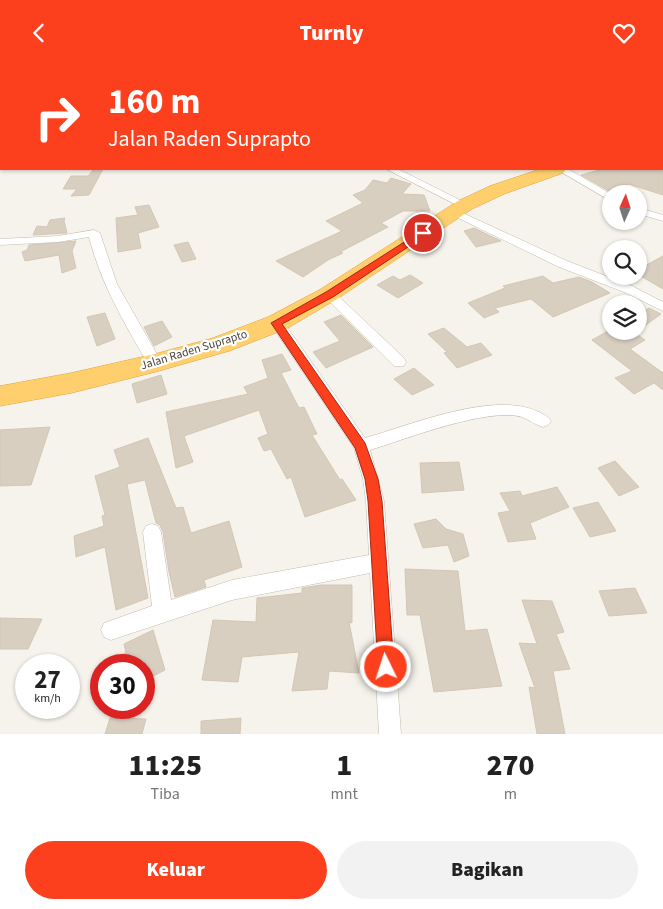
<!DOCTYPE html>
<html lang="id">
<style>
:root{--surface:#fff;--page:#f2f2f2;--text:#222;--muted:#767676;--accent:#fc3f1d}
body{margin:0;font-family:"Source Sans 3",sans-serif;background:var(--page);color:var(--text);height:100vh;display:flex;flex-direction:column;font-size:19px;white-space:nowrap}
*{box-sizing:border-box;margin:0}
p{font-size:16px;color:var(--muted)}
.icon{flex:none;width:28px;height:28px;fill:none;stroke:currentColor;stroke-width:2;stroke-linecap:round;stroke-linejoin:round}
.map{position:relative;height:669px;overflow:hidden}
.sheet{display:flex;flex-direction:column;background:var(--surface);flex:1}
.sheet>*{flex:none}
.banner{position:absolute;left:0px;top:0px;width:664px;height:105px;box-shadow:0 1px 4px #0004;background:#fc3f1d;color:#fff;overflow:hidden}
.needle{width:32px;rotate:3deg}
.buttons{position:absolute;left:602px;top:120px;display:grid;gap:10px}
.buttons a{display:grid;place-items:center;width:45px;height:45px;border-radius:50%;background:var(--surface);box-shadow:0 1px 4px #0004;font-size:25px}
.speed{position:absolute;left:15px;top:589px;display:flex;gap:10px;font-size:25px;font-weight:700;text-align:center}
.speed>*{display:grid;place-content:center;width:65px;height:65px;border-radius:50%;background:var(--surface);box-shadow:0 1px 4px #0004;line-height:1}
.speed small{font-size:12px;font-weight:400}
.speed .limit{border:8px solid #d22;background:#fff;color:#111}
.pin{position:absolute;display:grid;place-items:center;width:42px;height:42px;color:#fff;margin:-21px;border:2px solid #fff;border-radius:50%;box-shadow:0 1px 5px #0007}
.me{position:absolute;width:55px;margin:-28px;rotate:356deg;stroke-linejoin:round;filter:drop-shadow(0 0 4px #0008)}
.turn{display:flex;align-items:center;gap:18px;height:105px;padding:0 25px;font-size:22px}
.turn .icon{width:65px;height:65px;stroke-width:2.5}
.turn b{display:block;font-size:35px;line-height:42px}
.eta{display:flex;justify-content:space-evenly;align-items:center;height:85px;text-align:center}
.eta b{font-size:30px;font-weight:800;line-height:35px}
.button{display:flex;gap:10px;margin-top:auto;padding:10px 25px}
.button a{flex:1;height:58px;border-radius:30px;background:var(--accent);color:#fff;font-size:20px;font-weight:800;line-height:58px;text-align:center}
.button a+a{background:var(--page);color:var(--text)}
header{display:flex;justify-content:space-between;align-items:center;height:65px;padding:0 25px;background:var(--accent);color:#fff;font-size:22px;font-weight:800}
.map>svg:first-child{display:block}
.building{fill:#d8cfc1;stroke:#d3c7b4}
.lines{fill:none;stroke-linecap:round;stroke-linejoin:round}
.street-casing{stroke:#c2bbae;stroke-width:1}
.highway-casing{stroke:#e0a43c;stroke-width:1}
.street{fill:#fff;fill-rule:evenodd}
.highway{fill:#ffcf6e;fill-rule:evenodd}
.route{fill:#fc3f1d;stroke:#a42913}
.labels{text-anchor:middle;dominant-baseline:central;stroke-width:4.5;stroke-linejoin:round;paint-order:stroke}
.street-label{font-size:12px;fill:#4b4439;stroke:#fff}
</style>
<header><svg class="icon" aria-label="back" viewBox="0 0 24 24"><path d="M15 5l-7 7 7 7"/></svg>Turnly<svg class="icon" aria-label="heart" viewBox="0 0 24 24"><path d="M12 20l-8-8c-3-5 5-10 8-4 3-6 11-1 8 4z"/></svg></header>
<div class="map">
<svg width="663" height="669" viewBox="0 0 663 669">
<rect width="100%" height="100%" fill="#f6f3ec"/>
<path class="building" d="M 94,104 L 103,104 L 89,130 L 71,131 L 77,124 L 63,124 L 71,111 L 88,111 Z
M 603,104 L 663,104 L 663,130 L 629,119 L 609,126 L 581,110 Z
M 391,113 L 411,119 L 402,129 L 424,130 L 430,146 L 403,146 L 381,158 L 388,162 L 340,187 L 343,188 L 328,195 L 303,212 L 276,196 L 342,166 L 326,156 L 363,138 L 353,130 L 365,125 L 373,115 L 387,118 Z
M 149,140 L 159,162 L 138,168 L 141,183 L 118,187 L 116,153 L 138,150 L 135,142 Z
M 65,153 L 64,156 L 67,168 L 33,170 L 37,161 L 47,162 L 50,155 Z
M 474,163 L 501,176 L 476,182 L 464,166 Z
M 76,176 L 72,186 L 76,203 L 62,208 L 59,190 L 25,196 L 22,187 L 27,185 L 29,180 Z
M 188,177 L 196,194 L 182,197 L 174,180 Z
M 663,191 L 663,224 L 639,210 L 639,204 Z
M 410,210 L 423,218 L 398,233 L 377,220 L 393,211 L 400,215 Z
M 543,211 L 553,218 L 579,212 L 592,217 L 610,228 L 553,252 L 531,234 L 495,243 L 499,247 L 484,253 L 468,238 L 505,223 L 503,221 Z
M 649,243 L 661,249 L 639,265 L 639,249 Z
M 105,248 L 115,274 L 97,281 L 87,252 Z
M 341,250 L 373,282 L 326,303 L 313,287 L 340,276 L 324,257 Z
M 162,256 L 172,272 L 154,281 L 144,262 Z
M 444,263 L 467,282 L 481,278 L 492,290 L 457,303 L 444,288 L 447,287 L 428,269 Z
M 608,266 L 632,266 L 645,275 L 630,284 L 663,308 L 663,325 L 654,318 L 634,329 L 615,313 L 632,306 L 592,275 Z
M 282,289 L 291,305 L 281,308 L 299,343 L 304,342 L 317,369 L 312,370 L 340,415 L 342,414 L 356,435 L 305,452 L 291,412 L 287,414 L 271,384 L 264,386 L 258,373 L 268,369 L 259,345 L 184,371 L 193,397 L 176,403 L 166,347 L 248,329 L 244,322 L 268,313 L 262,295 Z
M 414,303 L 434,320 L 412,330 L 394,314 Z
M 161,310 L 167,329 L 137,338 L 132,319 Z
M 50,362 L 31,420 L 0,421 L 0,365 Z
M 148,373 L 176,443 L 183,442 L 191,468 L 229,456 L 242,502 L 204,515 L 206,522 L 175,532 L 169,507 L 163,467 L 160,460 L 156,458 L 145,415 L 127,419 L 148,533 L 116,545 L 105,482 L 76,492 L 74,471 L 104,461 L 102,451 L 105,450 L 95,411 L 120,402 L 114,385 Z
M 615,396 L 639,422 L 619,431 L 598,403 Z
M 459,397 L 464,425 L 422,428 L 420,398 Z
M 557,422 L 569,442 L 530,458 L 536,474 L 508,477 L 498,448 L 510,446 L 500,428 L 520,426 L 522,431 Z
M 598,437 L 616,466 L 590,472 L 573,443 Z
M 436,454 L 446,464 L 463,469 L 469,491 L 454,497 L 448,480 L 423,483 L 414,459 Z
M 405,504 L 458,506 L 465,566 L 487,564 L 502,621 L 434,627 L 420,550 L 407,550 Z
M 321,520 L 352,520 L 352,558 L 349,557 L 359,608 L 329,606 L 327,624 L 292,626 L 299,587 L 242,592 L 238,617 L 202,615 L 213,555 L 256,557 L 257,533 L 302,528 L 302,523 Z
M 635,523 L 647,548 L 609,551 L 599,526 Z
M 522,535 L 552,536 L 564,567 L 556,569 L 570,604 L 553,606 L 565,669 L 537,669 L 529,622 L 535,623 L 519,578 L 537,579 Z
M 0,553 L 42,554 L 28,584 L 0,584 Z
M 153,565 L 165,605 L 144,616 L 144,600 L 99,600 L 126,588 L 124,579 Z
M 110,653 L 146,654 L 142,669 L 105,669 Z
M 241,653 L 240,669 L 201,669 L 201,656 Z"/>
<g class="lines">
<g class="street-casing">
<path id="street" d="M 652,0 L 661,0 L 662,1 L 653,1 Z
M 0,26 L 1,26 L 1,30 L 0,30 Z
M 662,83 L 663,83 L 663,90 L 662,90 Z
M 386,104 L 398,104 L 470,140 L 469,142 L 461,142 Z
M 556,104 L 568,104 L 611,129 L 611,136 Z
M 639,143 L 663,150 L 663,156 L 639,149 Z
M 454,144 L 567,196 L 632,221 L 663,237 L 663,246 L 624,227 L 559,202 L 450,149 L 449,147 Z
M 94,165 L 100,168 L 117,219 L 162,298 L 160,302 L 150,302 C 125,260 101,219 89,172 L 58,177 L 0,180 L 0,174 L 58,171 Z
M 329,225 L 333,226 L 404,293 L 406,297 L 404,301 L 394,301 L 325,232 L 323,229 Z
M 277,254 L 282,255 L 365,373 C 411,360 494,325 539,347 C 544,350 548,351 551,356 L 548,360 L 543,362 C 536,360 529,355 522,352 C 488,342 406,374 370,385 L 384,436 L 401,669 L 379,669 L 370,508 L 232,535 L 111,575 L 104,572 L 101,565 L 104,558 L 152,541 L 143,467 L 146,461 L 152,459 L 158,461 L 161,467 L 171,535 L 232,515 L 369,490 L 366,436 L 363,414 L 354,383 L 270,258 L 272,255 Z"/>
</g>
<g class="highway-casing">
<path id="highway" d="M 662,61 L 663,61 L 663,71 L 662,71 Z
M 541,104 L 566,104 L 563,108 L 504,129 L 472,144 L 337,234 L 286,264 L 229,286 L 155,307 L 71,328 L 0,341 L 0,321 L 71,308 L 155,289 L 213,273 L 268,252 L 321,224 L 458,136 L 490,121 Z"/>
</g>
<use href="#street" class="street"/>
<use href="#highway" class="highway"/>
</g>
<path class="route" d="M 423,165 L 427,168 L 426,170 L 333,232 L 282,259 L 365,378 L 378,414 L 382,436 L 394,602 L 392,608 L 386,610 L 380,608 L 378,602 L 368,436 L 365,414 L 355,383 L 271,258 L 326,227 Z"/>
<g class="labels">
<g class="street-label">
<text transform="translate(194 285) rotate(-17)">Jalan Raden Suprapto</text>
</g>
</g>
</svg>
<div class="buttons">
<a><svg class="needle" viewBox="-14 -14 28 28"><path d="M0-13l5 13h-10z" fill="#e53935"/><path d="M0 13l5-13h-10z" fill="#767676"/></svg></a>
<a><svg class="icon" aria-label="search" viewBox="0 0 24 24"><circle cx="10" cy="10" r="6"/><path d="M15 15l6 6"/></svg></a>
<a><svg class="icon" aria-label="layers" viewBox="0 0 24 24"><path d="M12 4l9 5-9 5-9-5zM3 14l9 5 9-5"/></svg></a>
</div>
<div class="speed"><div>27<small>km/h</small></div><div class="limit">30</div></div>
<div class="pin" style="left:423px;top:168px;background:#d93025"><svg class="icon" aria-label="arrive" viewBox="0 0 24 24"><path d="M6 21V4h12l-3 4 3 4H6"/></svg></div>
<svg class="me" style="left:386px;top:602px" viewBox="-20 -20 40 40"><circle r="17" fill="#fc3f1d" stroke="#fff" stroke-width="3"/><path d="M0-11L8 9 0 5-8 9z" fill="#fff"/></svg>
<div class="banner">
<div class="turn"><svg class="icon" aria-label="right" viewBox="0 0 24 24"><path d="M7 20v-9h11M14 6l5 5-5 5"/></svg><div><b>160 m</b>Jalan Raden Suprapto</div></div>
</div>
</div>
<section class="sheet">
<div class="eta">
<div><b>11:25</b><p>Tiba</p></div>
<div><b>1</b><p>mnt</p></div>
<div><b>270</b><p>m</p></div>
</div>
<div class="button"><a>Keluar</a><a>Bagikan</a></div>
</section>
